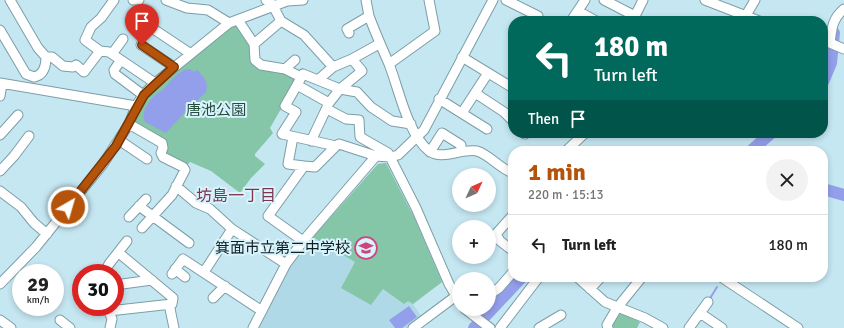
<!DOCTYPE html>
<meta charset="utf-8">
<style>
:root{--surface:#fff;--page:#f2f2f2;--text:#222;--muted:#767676;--line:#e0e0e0;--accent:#b45309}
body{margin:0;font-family:Signika,"Noto Sans JP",sans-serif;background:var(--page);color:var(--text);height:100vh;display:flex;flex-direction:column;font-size:15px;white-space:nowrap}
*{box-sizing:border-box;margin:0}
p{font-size:13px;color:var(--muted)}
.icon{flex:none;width:22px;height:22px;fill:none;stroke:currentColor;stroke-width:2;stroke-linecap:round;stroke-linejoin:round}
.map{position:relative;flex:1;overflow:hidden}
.panel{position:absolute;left:508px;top:146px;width:320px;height:136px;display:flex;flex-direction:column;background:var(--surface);border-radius:16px;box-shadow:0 2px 6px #0003}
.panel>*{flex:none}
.banner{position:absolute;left:508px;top:16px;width:320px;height:122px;border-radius:16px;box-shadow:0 2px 6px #0003;background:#00695c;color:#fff;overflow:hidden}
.needle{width:26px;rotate:46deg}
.controls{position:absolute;left:452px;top:168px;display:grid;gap:8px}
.controls a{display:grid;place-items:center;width:44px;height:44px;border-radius:50%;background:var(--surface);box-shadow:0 2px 6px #0003;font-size:20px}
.speed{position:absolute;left:12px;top:264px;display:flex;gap:8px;font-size:20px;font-weight:700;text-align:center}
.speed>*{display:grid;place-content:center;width:52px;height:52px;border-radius:50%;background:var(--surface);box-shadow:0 2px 6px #0003;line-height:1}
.speed small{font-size:10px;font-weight:400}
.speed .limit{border:6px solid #d22;background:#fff;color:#111}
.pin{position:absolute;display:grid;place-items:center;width:34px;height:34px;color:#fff;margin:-41px -17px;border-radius:50% 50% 50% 0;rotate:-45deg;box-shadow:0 0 4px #0007}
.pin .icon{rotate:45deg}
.me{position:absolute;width:44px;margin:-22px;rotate:38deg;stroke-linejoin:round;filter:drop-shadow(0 0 3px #0008)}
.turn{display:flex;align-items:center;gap:14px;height:84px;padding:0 20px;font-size:18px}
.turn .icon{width:52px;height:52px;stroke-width:2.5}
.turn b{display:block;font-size:28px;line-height:34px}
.then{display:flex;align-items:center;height:38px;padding:0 20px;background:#0003;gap:8px;font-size:15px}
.round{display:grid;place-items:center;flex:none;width:42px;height:42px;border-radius:21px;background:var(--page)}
.summary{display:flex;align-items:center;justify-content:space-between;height:68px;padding:0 20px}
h1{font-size:24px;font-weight:800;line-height:30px;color:var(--accent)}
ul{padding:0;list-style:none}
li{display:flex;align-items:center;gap:12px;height:60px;padding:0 20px;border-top:1px solid var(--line)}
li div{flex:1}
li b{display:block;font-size:15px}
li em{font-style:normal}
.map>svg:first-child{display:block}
.built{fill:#b0d9e7}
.green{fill:#84c6a7}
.water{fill:#939fea}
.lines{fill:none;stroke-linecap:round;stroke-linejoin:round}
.stream{stroke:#939fea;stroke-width:2}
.river{stroke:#939fea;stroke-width:12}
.minor-casing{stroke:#7d9da7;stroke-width:11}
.minor{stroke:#fff;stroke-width:9}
.route-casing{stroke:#753606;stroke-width:10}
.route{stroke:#b45309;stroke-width:7}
.labels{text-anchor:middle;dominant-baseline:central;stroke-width:4;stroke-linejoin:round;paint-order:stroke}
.park-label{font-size:15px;fill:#244d3b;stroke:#d8f3fc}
.poi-label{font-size:15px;fill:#101d21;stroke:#d8f3fc;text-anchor:end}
.neighbourhood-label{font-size:16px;fill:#7c374f;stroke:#d8f3fc}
</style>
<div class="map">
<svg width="844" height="328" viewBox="0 0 844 328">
<rect width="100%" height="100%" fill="#c5e7f2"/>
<path class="built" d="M 386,163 L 414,217 L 442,282 L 413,304 L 423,319 L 409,328 L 259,328 L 295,258 L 378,164 Z"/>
<path class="green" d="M 237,24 L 250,44 L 253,58 L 296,76 L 297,81 L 270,128 L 273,133 L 255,154 L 255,156 L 265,164 L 251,178 L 240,193 L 211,171 L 190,162 L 186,166 L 164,157 L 165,147 L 134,122 L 145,97 L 217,34 Z
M 386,163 L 414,217 L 442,282 L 413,304 L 408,301 L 404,304 L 383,289 L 371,305 L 341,288 L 355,262 L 313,237 L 378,164 Z
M 618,312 L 640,322 L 637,328 L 608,328 Z"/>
<path class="water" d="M 190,69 L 194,72 L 197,70 C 204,76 209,83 206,92 L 185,112 L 166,133 L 145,122 C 139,111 153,94 163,90 C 169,83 179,69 190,69 Z
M 409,306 L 417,317 L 402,328 L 395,328 L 389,320 Z"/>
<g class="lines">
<path class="stream" d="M 709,300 L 717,287"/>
<path class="river" d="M 823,82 L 831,63 L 834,33
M 751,151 L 771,133
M 823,189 L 844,195
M 474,328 L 522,277"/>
<g class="minor-casing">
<path id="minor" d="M 133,0 L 139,0
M 166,0 L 187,8 L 208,10 L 229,23
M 266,0 L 272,4 L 281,21 L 304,35 L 333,67
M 366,0 L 369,16 C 375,32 382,48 389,64 C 399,89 407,133 429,151 C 442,161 462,148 477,151 C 490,155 500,169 513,173
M 506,0 L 538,16
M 604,0 L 635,16 L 643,0
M 705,0 L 759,21
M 578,11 L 596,21
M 745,17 L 755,0
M 238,20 L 254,44 L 255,60 L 261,65 L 285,69 L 301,77
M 571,21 L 585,0
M 149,26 L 191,54
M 0,30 L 26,74 L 34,77 C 44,75 46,66 46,57 L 38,48 L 10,0
M 349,33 L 347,29 L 369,16
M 823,40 L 844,49
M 830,43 C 832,28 832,19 844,9
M 254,44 L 281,21
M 141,45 L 174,67
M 100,51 L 109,52 L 155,83
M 112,54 L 123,39
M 46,57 L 52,57 L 63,66 L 73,67 L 76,65 L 84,72 L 100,51 L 85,40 L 91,27 L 101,18 L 114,0
M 462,57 L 513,88
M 121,60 L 114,70 L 115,74 L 143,95
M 389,64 L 435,31 L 429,0
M 285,69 L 295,60
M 318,80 L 333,67 L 352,59 L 379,44
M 0,83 L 136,106
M 297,85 L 285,106 L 296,112 L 282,134 L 336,146 L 339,144 L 376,156
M 475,93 L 504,112 L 513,121
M 0,96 L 2,84
M 439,99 L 487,129
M 329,103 L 297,85 L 303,74 L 340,89 L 357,92 L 371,107 L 392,121 L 411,124
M 327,109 L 346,119 L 359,120 L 360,137 L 388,153 L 416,208 L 449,284 L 459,301
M 462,113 L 488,73
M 129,124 L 162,143 L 163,148 L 161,153 L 163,157 L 183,167 L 185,170 L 172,195 L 142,228
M 525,133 L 525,134
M 0,135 L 18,115
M 293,137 L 288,164 L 304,166 L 268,216 L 303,241
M 119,140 L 147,159
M 311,141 L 329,103 L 340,89 L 362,71 L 352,59
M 566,151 L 585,133
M 430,152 L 442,133 L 461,145 L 461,151
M 304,166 L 315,167 L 336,146
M 0,171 L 14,156 L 29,136
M 176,186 L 196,203 L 210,209 L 232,229 L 286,264
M 0,191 L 21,207 L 34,223 L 47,234
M 139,206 L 189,243
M 513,215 L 496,234 L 500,241 L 513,251
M 129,217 L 146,199
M 175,269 L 185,277
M 204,272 L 232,229
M 108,273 L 106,270 L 109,264 L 127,241
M 172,274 L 183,259 L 262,311
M 577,277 L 605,302 L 645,318 L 663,328
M 721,277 L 798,328
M 0,284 L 36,247 L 103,164 L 129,124 L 136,106 L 143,95 L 155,83 L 229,23 L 287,1 L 303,0
M 115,285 L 152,280
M 590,289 L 601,277
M 489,295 L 499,288 L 513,272
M 213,298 L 225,286
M 169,304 L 174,328
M 107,307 L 112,319 L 110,328
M 465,309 L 490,328
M 109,311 L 172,304 L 173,298 L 119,253
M 700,313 L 722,328
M 0,320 L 11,328
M 60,320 L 70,328
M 253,328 L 286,264 L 303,241 L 376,156 L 390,157 L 398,155 L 424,130 L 493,0
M 413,328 L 456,296
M 500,328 L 539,277
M 539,328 L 561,315
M 608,328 L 607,325 L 617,308 L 642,277
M 689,328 L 708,302"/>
</g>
<use href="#minor" class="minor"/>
</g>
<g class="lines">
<g class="route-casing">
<path id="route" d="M 68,207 L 116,146 L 144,95 L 174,67 L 142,45"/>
</g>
<use href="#route" class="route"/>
</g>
<defs>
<g id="school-ring" transform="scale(1.15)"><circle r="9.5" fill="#d8f3fc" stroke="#cf447a" stroke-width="1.5"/><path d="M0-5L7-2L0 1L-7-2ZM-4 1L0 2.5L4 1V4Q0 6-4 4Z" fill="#cf447a"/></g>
</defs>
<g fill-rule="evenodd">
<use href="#school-ring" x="366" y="248"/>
</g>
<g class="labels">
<g class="park-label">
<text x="216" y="110">唐池公園</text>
</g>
<g class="poi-label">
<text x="350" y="248">箕面市立第二中学校</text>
</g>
<g class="neighbourhood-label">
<text x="236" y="196">坊島一丁目</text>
</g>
</g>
</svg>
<div class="controls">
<a><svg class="needle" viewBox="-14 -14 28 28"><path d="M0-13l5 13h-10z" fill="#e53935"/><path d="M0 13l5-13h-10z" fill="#767676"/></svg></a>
<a>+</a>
<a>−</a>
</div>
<div class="speed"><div>29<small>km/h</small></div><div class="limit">30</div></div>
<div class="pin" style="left:142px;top:45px;background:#d93025"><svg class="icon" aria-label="arrive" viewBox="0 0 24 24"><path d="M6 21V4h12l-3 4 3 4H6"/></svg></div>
<svg class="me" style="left:68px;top:207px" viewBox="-20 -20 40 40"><circle r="17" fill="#b45309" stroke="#fff" stroke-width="3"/><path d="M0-11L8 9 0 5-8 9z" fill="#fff"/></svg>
<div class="banner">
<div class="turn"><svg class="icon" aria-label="left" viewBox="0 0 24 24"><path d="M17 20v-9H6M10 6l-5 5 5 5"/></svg><div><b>180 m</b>Turn left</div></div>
<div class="then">Then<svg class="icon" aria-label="arrive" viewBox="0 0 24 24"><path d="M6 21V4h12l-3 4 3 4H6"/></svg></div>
</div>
<section class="panel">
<div class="summary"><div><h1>1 min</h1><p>220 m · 15:13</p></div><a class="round"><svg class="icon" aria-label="close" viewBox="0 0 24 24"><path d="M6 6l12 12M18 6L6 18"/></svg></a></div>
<ul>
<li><svg class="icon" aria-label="left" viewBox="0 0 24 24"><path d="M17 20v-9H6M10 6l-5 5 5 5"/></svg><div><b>Turn left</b></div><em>180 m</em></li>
</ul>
</section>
</div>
